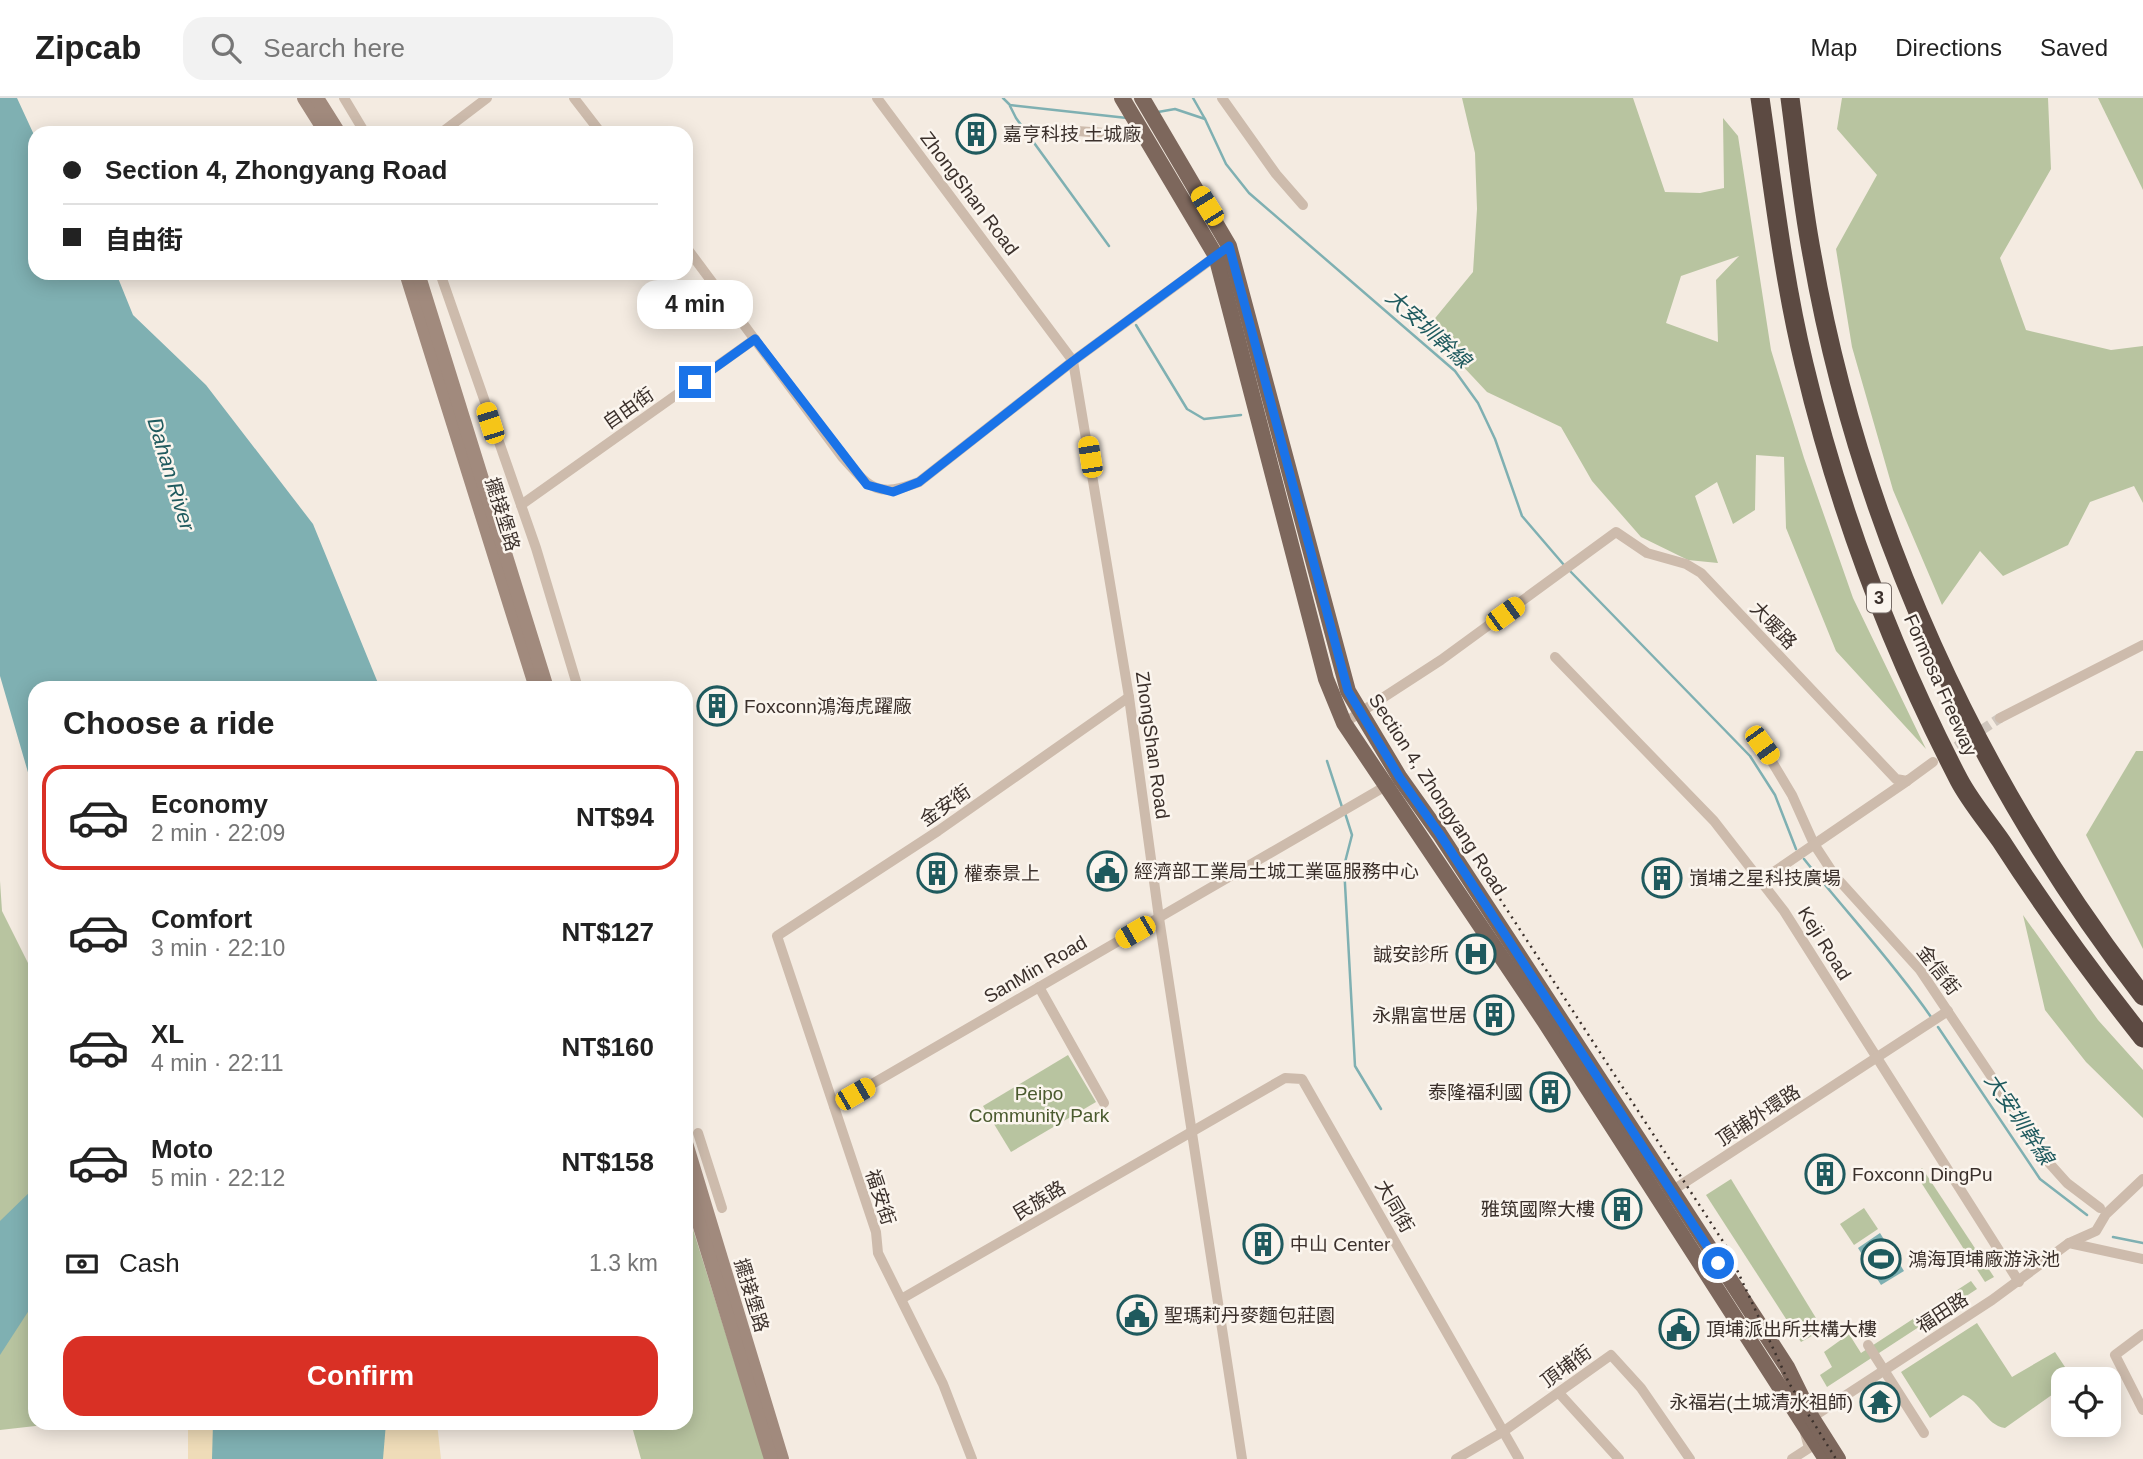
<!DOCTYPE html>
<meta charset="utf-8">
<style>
:root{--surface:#fff;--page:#f2f2f2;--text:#222;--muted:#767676;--line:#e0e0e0;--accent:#d93025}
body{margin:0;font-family:Helvetica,"Noto Sans TC",sans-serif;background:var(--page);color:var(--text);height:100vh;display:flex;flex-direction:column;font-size:26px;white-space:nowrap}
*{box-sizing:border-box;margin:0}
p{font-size:23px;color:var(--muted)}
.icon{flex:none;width:38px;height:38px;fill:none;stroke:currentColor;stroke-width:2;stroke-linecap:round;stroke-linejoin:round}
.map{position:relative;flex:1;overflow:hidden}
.details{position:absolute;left:28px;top:583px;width:665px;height:749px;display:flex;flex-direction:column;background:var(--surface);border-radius:21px;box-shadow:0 4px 18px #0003}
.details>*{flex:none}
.guide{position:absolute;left:28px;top:28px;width:665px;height:154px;border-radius:21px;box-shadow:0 4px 18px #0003;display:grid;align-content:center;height:154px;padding:0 35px;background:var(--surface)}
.controls{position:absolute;left:2051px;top:1269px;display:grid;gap:14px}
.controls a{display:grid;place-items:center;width:70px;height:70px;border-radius:14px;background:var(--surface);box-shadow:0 4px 18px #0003;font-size:35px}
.end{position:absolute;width:32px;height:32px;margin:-16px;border:9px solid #1a73e8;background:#fff;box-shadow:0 0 0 4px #fff}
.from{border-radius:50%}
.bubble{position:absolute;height:49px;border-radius:21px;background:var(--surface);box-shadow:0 4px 18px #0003;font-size:23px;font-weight:800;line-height:49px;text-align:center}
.car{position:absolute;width:21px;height:42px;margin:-21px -10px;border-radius:9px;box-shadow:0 0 5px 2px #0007;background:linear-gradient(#f5c518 24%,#345 0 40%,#f5c518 0 76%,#345 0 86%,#f5c518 0)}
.guide b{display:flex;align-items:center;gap:24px;height:66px;font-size:26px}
.guide b+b{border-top:2px solid var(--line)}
.guide i{width:18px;height:18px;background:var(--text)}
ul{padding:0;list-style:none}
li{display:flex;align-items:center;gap:21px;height:105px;margin:0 14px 10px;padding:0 21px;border:4px solid transparent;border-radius:21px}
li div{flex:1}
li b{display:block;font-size:26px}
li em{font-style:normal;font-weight:800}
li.current{border-color:var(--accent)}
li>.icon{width:63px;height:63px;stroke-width:1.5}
h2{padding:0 35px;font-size:32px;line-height:84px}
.pay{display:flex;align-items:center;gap:18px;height:77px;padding:0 35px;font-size:26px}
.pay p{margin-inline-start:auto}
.cta{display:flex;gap:14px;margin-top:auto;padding:14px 35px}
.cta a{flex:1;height:80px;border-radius:21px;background:var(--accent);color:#fff;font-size:28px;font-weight:800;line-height:80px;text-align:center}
header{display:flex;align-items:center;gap:42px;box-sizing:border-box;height:98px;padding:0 35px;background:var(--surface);border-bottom:2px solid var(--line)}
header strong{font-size:33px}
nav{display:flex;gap:38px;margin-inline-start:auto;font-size:24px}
.search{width:490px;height:63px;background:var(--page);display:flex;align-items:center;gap:18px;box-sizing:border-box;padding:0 24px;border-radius:21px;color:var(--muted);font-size:26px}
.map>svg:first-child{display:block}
.green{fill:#b8c4a0;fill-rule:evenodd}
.sand{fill:#efdcb8}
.water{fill:#7fb0b2}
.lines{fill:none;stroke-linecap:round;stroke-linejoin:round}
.stream{stroke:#7fb0b2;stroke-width:2.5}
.street-tunnel{stroke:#cfc6bd;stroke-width:10;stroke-dasharray:10 5;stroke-linecap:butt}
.street{stroke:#cdbbac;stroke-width:10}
.secondary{stroke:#a18a7d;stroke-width:14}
.primary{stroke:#7d675c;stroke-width:16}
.highway{stroke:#5c4a42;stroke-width:19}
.rail{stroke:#3b302b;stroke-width:2.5;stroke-dasharray:2 5;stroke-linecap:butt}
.route{stroke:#1a73e8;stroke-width:9}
.labels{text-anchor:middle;stroke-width:5;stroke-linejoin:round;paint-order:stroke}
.shield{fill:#fbf5ee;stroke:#756b66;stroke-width:2}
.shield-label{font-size:18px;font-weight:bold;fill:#3b302b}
.poi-label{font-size:19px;fill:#3b302b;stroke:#fbf5ee;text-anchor:start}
.street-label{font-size:19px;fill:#3b302b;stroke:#fbf5ee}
.park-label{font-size:19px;fill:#4a5a2e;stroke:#fbf5ee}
.water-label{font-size:21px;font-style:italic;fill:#1f5a5e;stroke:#fbf5ee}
</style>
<header>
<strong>Zipcab</strong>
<div class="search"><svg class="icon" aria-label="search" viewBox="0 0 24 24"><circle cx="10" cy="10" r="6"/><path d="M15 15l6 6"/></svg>Search here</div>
<nav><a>Map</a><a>Directions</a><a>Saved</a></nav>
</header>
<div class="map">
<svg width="2143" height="1361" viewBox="0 0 2143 1361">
<rect width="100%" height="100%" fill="#f4ebe1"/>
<g class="green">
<path d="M1462,0H1633L1665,94L1700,95L1724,90L1723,20L1738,38L1771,252L1804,360L1853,500L1926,651L1836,553L1786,430L1784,359L1756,357L1755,412L1733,426L1717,384L1695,398L1718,465L1688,462L1641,439L1592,383L1561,329L1487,294L1427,230L1473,174L1477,111L1475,55ZM1739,158L1716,182L1718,244L1666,225L1681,178Z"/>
<path d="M1842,0H2048L2051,71L2000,160L2026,232L2111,252L2143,248V405L2134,388L2090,404L2068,447L2003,478L1980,453L1942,507L1893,392L1852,249L1836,151L1877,77L1837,31Z"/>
<path d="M2098,0H2143V92Z"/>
<path d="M2136,653H2143V851L2086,737Z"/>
<path d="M0,783L2,813L35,879V1325H62L0,1332Z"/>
<path d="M2023,817L2098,922L2143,972V1020L2086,964L2045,912Z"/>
<path d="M1068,957L1096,1004L1011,1054L983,1008Z"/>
<path d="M1922,1070L1994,1179L1985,1184L1915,1075Z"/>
<path d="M1731,1081L1819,1225L1817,1235L1801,1244L1706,1097Z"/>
<path d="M686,1109L765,1361H641L631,1325H686Z"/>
<path d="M1864,1110L1878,1131L1854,1147L1840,1126Z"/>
<path d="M1971,1183L1977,1191L1827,1289L1820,1277L1832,1269L1824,1254L1849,1236L1861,1255Z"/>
<path d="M1977,1225L2012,1279L2055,1254L2073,1281H2063V1289L2005,1330C1985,1327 1981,1303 1963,1297L1930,1320L1901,1274Z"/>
</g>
<path class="sand" d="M188,1325H437L441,1361H188Z"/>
<g class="water">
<path d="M0,0H17L35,39V175H116L133,217L206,287L313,426L380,590H35L34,695L0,578Z"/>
<path d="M35,1089V1203L0,1257V1123Z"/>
<path d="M1880,1135L1904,1173L1881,1187L1858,1150Z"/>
<path d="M213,1325H386L383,1361H212Z"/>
</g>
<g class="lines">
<g class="stream">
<path d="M1003,0L1010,7L1127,20"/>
<path d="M1193,0L1205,21"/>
<path d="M1010,8L1016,20L1109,148"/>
<path d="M1158,14L1175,11L1205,21L1226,66L1249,95L1455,273L1478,305L1495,341L1522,418L1564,467"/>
<path d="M1136,227L1187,311L1204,321L1241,317"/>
<path d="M1569,472L1750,658L1775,697L1796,751"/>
<path d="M1327,663L1342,709"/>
<path d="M1345,715L1352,737L1344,768L1355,968L1381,1011"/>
<path d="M1804,761C1846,814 1893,864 1931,919"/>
<path d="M1938,929L2040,1081L2087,1117"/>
<path d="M2113,1139L2143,1145"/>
</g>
<path class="street-tunnel" d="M1944,657L2000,620"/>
<g class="street">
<path d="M344,0L365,35"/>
<path d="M574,0L601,35"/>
<path d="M877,0L1073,263L1129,599L1159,820L1242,1361"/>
<path d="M1222,0L1276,76L1303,107"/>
<path d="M1063,32L1146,38"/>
<path d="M441,35L487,0"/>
<path d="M686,149L843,360C871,391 877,400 919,384L1073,263L1220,155"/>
<path d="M440,175L536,450L578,590"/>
<path d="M521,407L755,241"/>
<path d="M1555,559L1714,723L1784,813L2019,1184"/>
<path d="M2000,620L2143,547"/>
<path d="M1344,625L1441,562L1616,434L1647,455L1686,466L1701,475L1896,681L1907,683L1933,664"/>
<path d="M1762,647L1792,697L1814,746L1835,778L1920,872L2050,1066L2067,1085L2100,1110"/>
<path d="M1762,782L1907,683"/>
<path d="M1039,889L1104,1005"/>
<path d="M834,1008L1391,685"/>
<path d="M698,1035L722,1110"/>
<path d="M1667,1096L1948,913"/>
<path d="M2069,1145L2096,1133L2106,1116L2143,1081"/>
<path d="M903,1200L1285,980L1302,981L1519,1361"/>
<path d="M2143,1236L2115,1257L2143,1312"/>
<path d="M1868,1247L1924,1335"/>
<path d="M1559,1295L1619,1361"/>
<path d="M1808,1322L1992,1202L2069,1145L2143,1161"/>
<path d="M972,1361L943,1286L878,1155L876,1134L777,838L938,733L1129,599"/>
<path d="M1456,1361L1504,1333L1611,1257L1641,1290L1690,1361"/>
<path d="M1792,1361L1809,1350L1805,1335"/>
</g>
<g class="secondary">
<path d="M304,0L326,35"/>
<path d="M317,0L339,35"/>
<path d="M406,175L536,590"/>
<path d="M418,175L547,590"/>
<path d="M686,1045L782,1361"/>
<path d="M686,1083L771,1361"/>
</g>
<g class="primary">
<path d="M1122,0L1216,158L1326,581L1344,625L1545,924L1826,1361"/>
<path d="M1142,0L1229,148L1348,593L1400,680L1439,735L1787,1269L1812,1320L1838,1361"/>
</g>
<g class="highway">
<path d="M1760,0C1773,89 1783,179 1804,266C1838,409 1891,551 1959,682C1970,703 1987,723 2001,743C2045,811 2092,876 2143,940"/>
<path d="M1790,0C1797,52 1802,105 1812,157C1859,426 1976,682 2143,898"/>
</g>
<path class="rail" d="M1500,801L1726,1148L1789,1285L1836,1361"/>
</g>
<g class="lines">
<path class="route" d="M695,284L755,241L867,387L893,394L919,384L1073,263L1229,148L1348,593L1400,680L1439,735L1718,1165"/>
</g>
<defs>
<g id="building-ring" transform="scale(2.0125)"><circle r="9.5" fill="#fbf5ee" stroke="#1f5a5e" stroke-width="1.5"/><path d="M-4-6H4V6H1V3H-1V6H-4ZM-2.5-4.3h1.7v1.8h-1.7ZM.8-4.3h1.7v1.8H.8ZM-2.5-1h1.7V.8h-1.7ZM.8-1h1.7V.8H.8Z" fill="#1f5a5e"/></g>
<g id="civic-ring" transform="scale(2.0125)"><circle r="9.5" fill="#fbf5ee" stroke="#1f5a5e" stroke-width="1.5"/><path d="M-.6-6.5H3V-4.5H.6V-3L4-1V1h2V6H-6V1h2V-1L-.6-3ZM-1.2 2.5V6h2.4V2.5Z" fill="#1f5a5e"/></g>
<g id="hospital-ring" transform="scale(2.0125)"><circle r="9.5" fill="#fbf5ee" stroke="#1f5a5e" stroke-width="1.5"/><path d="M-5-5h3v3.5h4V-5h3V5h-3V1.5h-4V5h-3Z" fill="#1f5a5e"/></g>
<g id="stadium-ring" transform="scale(2.0125)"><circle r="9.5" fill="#fbf5ee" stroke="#1f5a5e" stroke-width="1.5"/><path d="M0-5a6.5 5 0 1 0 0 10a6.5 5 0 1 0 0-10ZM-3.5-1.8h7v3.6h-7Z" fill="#1f5a5e"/></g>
<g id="temple-ring" transform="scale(2.0125)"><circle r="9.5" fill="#fbf5ee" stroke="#1f5a5e" stroke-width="1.5"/><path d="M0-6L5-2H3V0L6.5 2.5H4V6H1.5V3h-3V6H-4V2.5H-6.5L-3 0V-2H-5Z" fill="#1f5a5e"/></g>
</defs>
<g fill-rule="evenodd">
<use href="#building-ring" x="976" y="36"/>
<use href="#building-ring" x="717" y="608"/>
<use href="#civic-ring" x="1107" y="773"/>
<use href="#building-ring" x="937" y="775"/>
<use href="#building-ring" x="1662" y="780"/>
<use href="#hospital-ring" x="1476" y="856"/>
<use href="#building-ring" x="1494" y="917"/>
<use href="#building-ring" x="1550" y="994"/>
<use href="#building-ring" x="1825" y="1076"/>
<use href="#building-ring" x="1622" y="1111"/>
<use href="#building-ring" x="1263" y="1146"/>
<use href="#stadium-ring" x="1881" y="1161"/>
<use href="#civic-ring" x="1137" y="1217"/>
<use href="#civic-ring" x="1679" y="1231"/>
<use href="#temple-ring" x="1880" y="1304"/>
</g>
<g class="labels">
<rect class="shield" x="1867" y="485.5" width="24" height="29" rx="5"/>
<g class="shield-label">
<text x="1879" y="506">3</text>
</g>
<g class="poi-label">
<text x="1003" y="43">嘉亨科技 土城廠</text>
<text x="744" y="615">Foxconn鴻海虎躍廠</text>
<text x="1134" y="780">經濟部工業局土城工業區服務中心</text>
<text x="964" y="782">權泰景上</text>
<text x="1689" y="787">嵿埔之星科技廣場</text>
<text x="1449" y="863" text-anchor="end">誠安診所</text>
<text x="1467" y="924" text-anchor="end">永鼎富世居</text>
<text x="1523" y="1001" text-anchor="end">泰隆福利國</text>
<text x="1852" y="1083">Foxconn DingPu</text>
<text x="1595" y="1118" text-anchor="end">雅筑國際大樓</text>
<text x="1290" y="1153">中山 Center</text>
<text x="1908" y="1168">鴻海頂埔廠游泳池</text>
<text x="1164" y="1224">聖瑪莉丹麥麵包莊園</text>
<text x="1706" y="1238">頂埔派出所共構大樓</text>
<text x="1853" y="1311" text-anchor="end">永福岩(土城清水祖師)</text>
</g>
<g class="street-label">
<text transform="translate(970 95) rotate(53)" y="7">ZhongShan Road</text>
<text transform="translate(628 310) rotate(-35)" y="7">自由街</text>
<text transform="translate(503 416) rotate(73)" y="7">擺接堡路</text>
<text transform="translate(1774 527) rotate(46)" y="7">大暖路</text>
<text transform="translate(1941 587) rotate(66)" y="7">Formosa Freeway</text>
<text transform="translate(1153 647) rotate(82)" y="7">ZhongShan Road</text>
<text transform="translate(1438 696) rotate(57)" y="7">Section 4, Zhongyang Road</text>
<text transform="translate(945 707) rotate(-35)" y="7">金安街</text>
<text transform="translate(1825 845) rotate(58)" y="7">Keji Road</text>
<text transform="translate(1035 871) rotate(-30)" y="7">SanMin Road</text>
<text transform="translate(1939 872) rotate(52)" y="7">金信街</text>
<text transform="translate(1758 1017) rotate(-33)" y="7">頂埔外環路</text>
<text transform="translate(881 1099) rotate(72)" y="7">福安街</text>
<text transform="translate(1039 1102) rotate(-31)" y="7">民族路</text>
<text transform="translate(1395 1108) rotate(60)" y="7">大同街</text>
<text transform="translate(752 1197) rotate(73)" y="7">擺接堡路</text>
<text transform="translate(1942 1214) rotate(-33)" y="7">福田路</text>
<text transform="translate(1566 1268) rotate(-36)" y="7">頂埔街</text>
</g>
<g class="park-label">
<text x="1039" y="1002">Peipo<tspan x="1039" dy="22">Community Park</tspan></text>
</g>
<g class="water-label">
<text transform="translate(1428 231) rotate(42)" y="7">大安圳幹線</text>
<text transform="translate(171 376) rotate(73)" y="7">Dahan River</text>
<text transform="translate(2019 1021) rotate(56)" y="7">大安圳幹線</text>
</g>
</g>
</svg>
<div class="controls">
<a><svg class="icon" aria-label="locate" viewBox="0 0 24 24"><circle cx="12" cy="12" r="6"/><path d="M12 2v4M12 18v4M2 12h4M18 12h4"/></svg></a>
</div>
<i class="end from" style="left:1718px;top:1165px"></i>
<i class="end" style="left:695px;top:284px"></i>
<div class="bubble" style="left:637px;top:182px;width:116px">4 min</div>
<i class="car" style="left:1207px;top:108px;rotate:328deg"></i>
<i class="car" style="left:490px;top:325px;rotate:342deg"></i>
<i class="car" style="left:1090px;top:359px;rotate:351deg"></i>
<i class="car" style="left:1505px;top:516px;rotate:54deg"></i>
<i class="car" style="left:1762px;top:647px;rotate:144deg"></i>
<i class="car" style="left:1135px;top:834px;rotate:240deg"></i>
<i class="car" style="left:855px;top:996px;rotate:60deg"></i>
<div class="guide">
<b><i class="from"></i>Section 4, Zhongyang Road</b>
<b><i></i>自由街</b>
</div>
<section class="details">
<h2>Choose a ride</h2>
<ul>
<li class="current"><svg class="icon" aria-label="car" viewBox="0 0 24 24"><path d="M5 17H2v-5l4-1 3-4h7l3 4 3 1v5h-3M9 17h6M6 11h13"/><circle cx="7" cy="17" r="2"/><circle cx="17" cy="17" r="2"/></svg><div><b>Economy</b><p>2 min · 22:09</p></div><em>NT$94</em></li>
<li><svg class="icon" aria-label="car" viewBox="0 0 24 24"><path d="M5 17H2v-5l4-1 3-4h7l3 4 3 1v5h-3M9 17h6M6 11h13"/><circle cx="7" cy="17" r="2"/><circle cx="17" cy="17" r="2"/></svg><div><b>Comfort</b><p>3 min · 22:10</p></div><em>NT$127</em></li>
<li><svg class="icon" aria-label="car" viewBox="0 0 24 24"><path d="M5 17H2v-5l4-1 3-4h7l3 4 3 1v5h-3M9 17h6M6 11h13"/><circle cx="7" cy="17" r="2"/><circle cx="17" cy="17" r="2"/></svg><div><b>XL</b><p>4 min · 22:11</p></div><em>NT$160</em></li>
<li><svg class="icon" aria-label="car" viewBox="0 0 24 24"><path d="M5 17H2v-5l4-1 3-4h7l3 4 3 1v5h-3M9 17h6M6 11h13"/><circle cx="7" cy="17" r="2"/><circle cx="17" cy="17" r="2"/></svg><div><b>Moto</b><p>5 min · 22:12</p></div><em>NT$158</em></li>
</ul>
<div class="pay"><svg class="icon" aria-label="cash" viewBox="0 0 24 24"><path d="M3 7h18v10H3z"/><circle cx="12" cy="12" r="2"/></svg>Cash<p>1.3 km</p></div>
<div class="cta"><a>Confirm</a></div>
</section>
</div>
